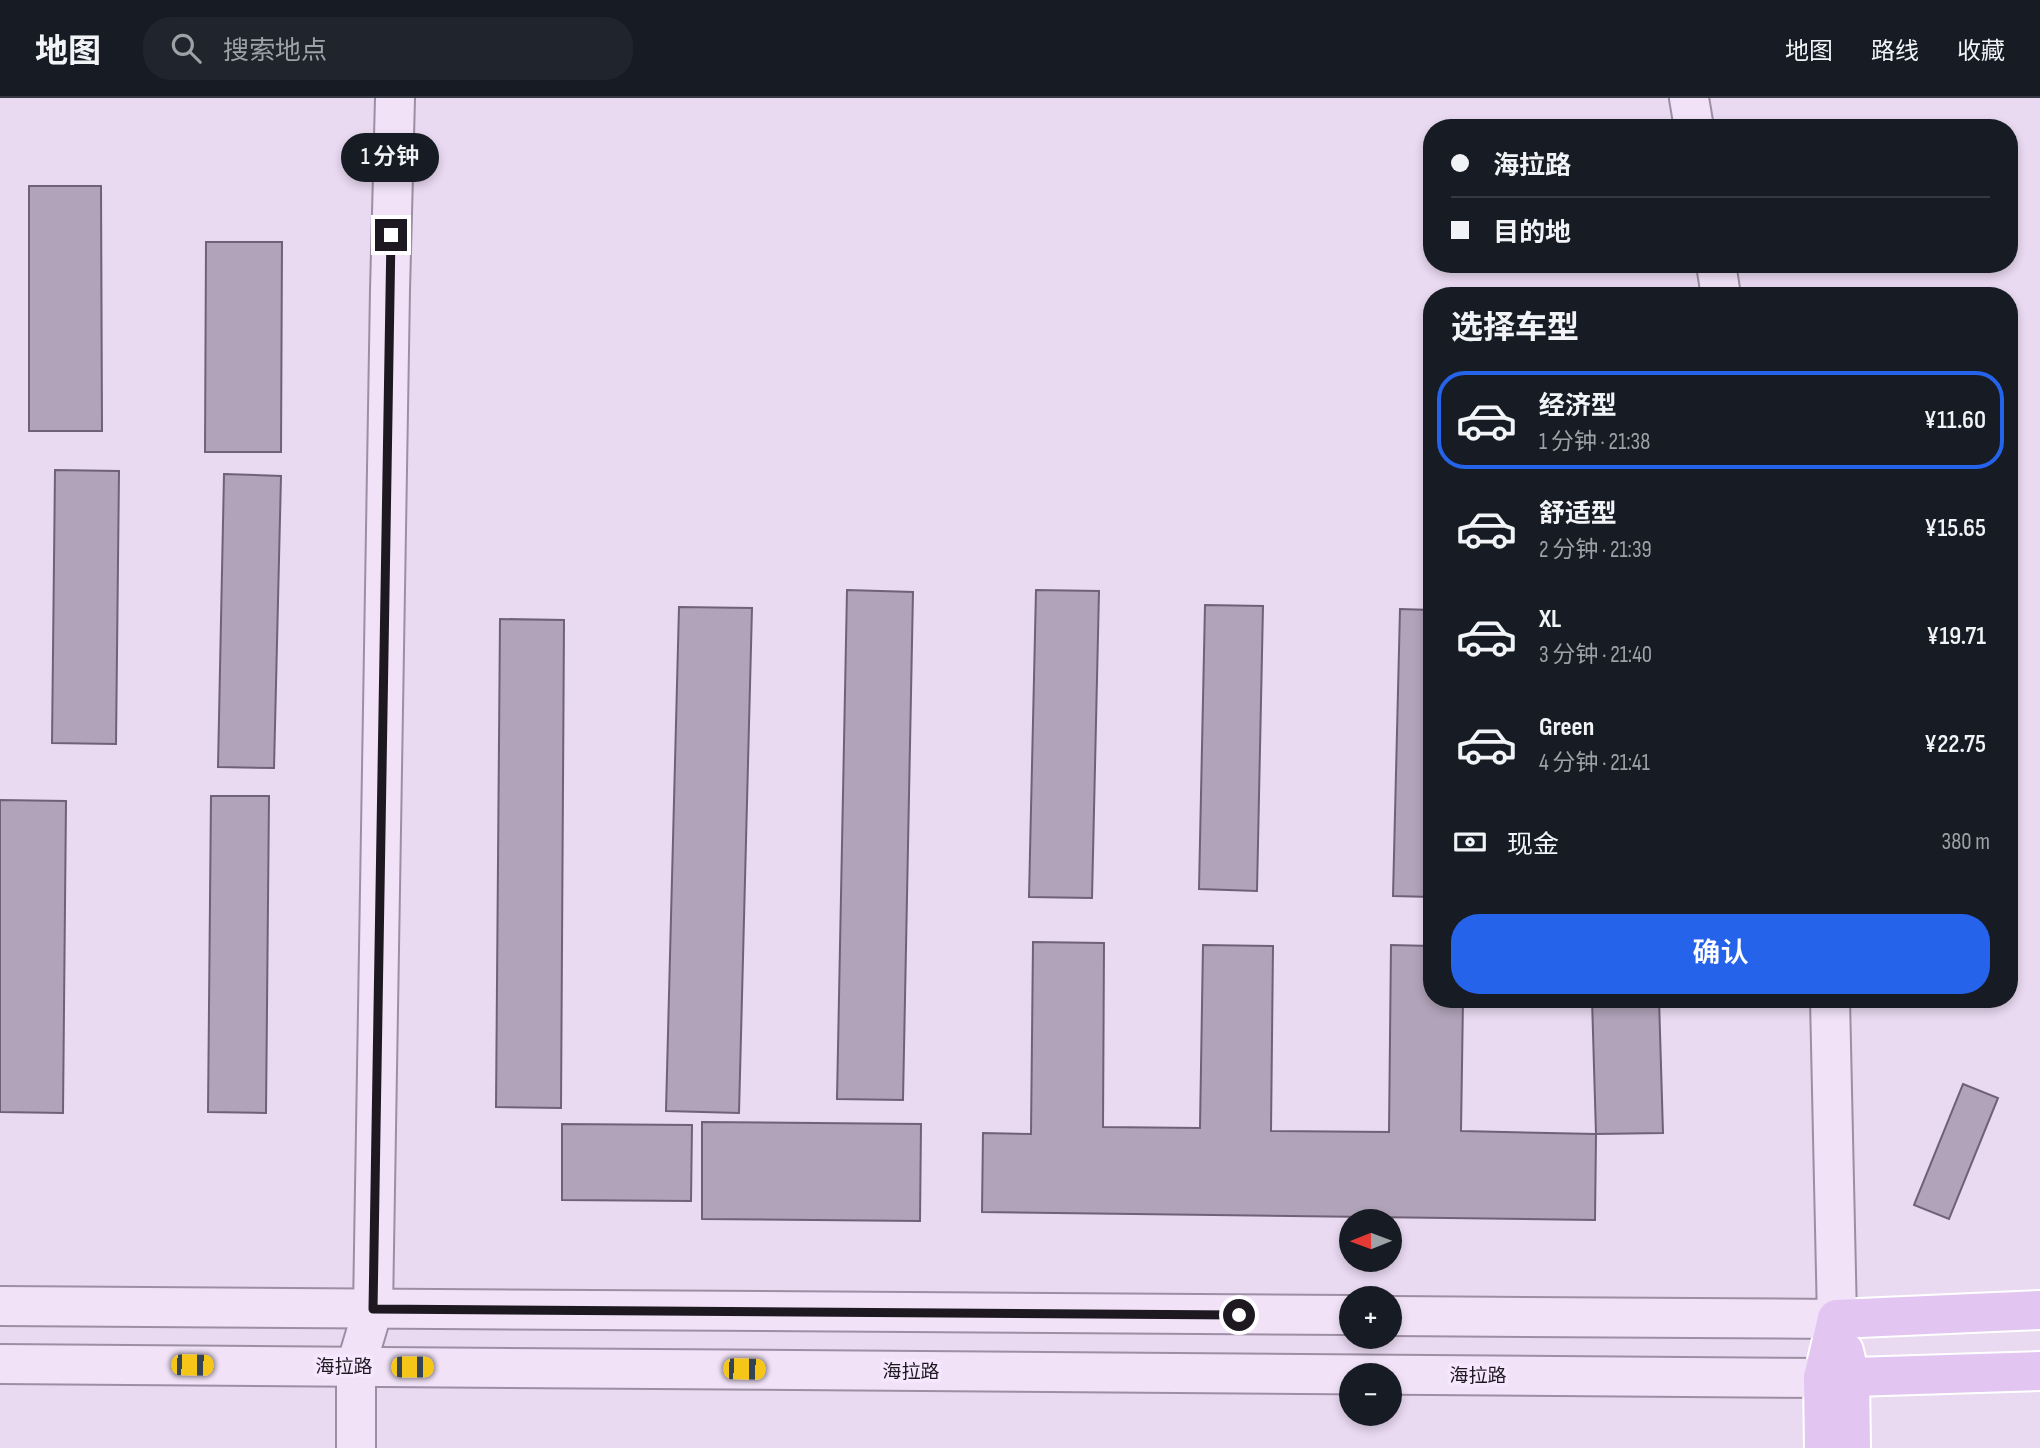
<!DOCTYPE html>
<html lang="zh">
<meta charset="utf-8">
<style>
:root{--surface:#171b24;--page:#20242c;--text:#f1f3f6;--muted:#9ea1a6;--line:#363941;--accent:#2563eb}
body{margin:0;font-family:"Sofia Sans Condensed","Noto Sans SC",sans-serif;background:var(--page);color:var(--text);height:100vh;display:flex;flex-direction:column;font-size:26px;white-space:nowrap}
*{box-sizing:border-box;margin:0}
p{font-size:23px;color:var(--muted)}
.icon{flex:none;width:38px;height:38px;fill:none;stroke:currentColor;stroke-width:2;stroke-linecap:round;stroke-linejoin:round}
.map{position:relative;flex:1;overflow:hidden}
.panel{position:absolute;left:1423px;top:189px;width:595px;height:721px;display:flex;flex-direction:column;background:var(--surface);border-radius:28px;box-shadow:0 4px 10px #0003}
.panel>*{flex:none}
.hud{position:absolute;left:1423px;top:21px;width:595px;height:154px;border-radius:28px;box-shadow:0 4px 10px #0003;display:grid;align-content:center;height:154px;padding:0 28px;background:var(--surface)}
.needle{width:46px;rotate:269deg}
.buttons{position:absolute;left:1339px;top:1111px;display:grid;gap:14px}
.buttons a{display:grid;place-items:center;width:63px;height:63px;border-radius:50%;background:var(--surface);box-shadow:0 4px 10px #0003;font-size:35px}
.end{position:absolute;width:32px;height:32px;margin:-16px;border:9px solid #1e1921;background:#fff;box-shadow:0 0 0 4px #fff}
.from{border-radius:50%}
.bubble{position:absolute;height:49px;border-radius:24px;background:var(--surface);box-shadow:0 4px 10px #0003;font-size:23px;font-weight:600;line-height:49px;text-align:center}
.car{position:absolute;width:21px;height:42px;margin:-21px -10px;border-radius:9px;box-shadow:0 0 5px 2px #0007;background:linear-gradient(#f5c518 24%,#345 0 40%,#f5c518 0 76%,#345 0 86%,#f5c518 0)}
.hud b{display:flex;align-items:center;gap:24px;height:66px;font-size:26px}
.hud b+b{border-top:2px solid var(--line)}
.hud i{width:18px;height:18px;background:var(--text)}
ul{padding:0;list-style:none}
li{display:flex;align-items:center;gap:21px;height:98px;margin:0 14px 10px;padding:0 14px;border:4px solid transparent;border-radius:28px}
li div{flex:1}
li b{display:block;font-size:26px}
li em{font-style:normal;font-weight:600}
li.on{border-color:var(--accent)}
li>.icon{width:63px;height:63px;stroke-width:1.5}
h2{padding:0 28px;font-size:32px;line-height:84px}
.pay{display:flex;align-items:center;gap:18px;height:77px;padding:0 28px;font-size:26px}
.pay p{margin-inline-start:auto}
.action{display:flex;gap:14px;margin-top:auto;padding:14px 28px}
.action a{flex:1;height:80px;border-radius:28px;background:var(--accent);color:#fff;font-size:28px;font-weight:600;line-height:80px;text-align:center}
header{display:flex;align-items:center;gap:42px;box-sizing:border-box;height:98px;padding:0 35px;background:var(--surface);border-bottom:2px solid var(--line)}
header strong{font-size:33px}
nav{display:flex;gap:38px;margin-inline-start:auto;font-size:24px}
.search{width:490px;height:63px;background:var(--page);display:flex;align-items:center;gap:18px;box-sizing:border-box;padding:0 24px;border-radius:28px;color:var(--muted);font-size:26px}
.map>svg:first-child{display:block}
.building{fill:#b1a3b9;stroke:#6f6276;stroke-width:2}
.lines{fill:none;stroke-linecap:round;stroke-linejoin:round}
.secondary-casing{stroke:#9c8ea3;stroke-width:42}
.primary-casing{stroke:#fff;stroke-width:42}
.secondary{stroke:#f1e2f8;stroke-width:38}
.primary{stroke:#e2c6f1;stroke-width:38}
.route{stroke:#1e1921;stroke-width:9}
.labels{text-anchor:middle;stroke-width:7;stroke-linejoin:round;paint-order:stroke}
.street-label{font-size:19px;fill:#1e1921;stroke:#f6e7fe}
</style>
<header>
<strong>地图</strong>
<div class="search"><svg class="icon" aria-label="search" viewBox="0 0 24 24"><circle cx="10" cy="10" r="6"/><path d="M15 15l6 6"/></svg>搜索地点</div>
<nav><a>地图</a><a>路线</a><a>收藏</a></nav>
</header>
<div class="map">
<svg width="2040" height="1350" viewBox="0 0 2040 1350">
<rect width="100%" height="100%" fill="#e9d9f1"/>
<g class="building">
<path d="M29,88H101L102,333H29Z"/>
<path d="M206,144H282L281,354H205Z"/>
<path d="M55,372L119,373L116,646L52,645Z"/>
<path d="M224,376L281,378L274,670L218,669Z"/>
<path d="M847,492L913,494L903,1002L837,1001Z"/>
<path d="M1036,492L1099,493L1092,800L1029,799Z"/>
<path d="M1205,507L1263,508L1257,793L1199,791Z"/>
<path d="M679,509L752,510L739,1015L666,1013Z"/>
<path d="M1400,511L1432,512V799L1393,798Z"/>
<path d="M500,521L564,522L561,1010L496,1009Z"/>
<path d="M211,698H269L266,1015L208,1014Z"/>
<path d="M0,702L66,703L63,1015L0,1014Z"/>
<path d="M1033,844L1104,845L1103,1029L1200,1030L1203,847L1273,848L1271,1033L1389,1034L1391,847L1432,848V901H1463L1461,1033L1596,1036L1595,1122L982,1114L983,1035L1031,1036Z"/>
<path d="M1592,901H1659L1663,1035L1596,1036Z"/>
<path d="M1963,986L1998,1000L1949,1121L1914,1107Z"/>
<path d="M702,1024L921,1026L920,1123L702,1121Z"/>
<path d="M562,1026L692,1027L691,1103L562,1102Z"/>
</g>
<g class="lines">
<g class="secondary-casing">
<g id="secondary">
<path d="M1689,0L1694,30"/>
<path d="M1716,166L1721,198"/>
<path d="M0,1208L1351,1217"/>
<path d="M1390,1218L1837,1221L1830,901"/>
<path d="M0,1266L1823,1280"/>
<path d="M356,1350V1268L373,1211L390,192L395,0"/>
</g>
</g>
<g class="primary-casing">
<g id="primary">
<path d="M1837,1221L2040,1212"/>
<path d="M1844,1253L1850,1279L1851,1350"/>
<path d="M1823,1280L2040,1273"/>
<path d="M1824,1350L1823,1280L1837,1221"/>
</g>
</g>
<use href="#secondary" class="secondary"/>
<use href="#primary" class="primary"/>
</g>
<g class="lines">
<path class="route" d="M391,137L373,1211L1239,1217"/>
</g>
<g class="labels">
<g class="street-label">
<text x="344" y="1275">海拉路</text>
<text x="911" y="1280">海拉路</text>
<text x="1478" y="1284">海拉路</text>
</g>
</g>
</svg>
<div class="buttons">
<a><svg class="needle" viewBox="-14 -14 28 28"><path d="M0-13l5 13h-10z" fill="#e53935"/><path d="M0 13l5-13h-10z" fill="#9ea1a6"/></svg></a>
<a>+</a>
<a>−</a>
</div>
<i class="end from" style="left:1239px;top:1217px"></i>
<i class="end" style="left:391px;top:137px"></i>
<div class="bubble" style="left:341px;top:35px;width:98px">1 分钟</div>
<i class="car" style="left:192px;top:1267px;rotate:91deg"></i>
<i class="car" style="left:412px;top:1269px;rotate:90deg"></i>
<i class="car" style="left:744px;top:1271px;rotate:91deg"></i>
<div class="hud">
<b><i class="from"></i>海拉路</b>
<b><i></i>目的地</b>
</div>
<section class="panel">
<h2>选择车型</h2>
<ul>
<li class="on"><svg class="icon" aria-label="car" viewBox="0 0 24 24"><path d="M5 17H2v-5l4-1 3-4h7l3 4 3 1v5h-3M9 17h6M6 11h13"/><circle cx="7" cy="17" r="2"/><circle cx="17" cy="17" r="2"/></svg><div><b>经济型</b><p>1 分钟 · 21:38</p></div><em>¥11.60</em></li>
<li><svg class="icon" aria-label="car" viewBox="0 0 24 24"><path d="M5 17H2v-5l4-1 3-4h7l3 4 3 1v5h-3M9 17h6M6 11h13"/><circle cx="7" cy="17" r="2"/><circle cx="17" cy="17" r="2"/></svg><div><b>舒适型</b><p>2 分钟 · 21:39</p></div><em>¥15.65</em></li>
<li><svg class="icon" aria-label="car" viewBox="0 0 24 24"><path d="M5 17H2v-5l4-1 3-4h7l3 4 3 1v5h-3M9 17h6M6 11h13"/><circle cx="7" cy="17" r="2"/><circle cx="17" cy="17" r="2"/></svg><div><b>XL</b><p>3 分钟 · 21:40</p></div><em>¥19.71</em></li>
<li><svg class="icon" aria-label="car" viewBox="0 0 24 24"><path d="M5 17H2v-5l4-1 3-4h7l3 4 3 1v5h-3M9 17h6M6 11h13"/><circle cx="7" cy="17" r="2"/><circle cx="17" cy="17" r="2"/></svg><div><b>Green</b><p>4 分钟 · 21:41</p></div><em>¥22.75</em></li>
</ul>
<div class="pay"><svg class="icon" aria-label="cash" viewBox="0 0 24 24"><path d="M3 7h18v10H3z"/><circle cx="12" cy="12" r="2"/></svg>现金<p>380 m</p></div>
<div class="action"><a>确认</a></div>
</section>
</div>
